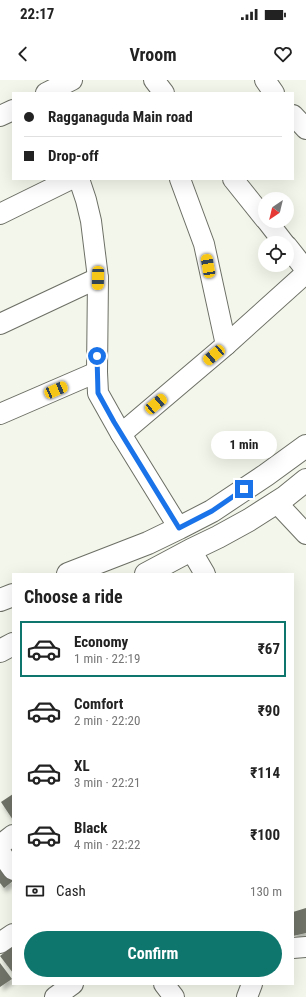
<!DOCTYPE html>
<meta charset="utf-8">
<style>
:root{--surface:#fff;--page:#f6f6f6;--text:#222;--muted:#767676;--line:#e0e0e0;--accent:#0f766e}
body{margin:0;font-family:"Roboto Condensed",sans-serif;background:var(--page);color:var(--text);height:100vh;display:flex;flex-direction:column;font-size:15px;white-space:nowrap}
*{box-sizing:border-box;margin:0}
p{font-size:13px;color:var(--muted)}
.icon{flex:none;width:22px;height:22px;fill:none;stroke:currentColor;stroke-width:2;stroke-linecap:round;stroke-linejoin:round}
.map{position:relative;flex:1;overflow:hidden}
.details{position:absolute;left:12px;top:493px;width:282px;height:412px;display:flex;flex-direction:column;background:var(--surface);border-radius:0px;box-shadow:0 4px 16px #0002}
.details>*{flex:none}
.top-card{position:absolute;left:12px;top:12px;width:282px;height:88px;border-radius:0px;box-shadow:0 4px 16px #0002;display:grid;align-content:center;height:88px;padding:0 12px;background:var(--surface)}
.needle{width:26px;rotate:215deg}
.tools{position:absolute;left:258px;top:112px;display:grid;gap:8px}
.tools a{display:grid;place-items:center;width:36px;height:36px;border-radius:50%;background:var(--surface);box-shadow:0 4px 16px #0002;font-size:20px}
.end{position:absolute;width:18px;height:18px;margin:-9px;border:5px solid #1a73e8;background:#fff;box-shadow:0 0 0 2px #fff}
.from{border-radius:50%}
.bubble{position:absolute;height:28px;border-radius:14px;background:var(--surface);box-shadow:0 4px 16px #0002;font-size:13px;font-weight:700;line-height:28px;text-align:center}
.car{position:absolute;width:12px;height:24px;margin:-12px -6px;border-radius:5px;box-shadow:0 0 3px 1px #0007;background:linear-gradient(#f5c518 24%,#345 0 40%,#f5c518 0 76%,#345 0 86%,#f5c518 0)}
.top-card b{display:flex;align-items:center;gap:14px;height:38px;font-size:15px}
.top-card b+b{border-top:1px solid var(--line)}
.top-card i{width:10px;height:10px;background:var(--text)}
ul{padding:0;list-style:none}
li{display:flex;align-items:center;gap:12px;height:56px;margin:0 8px 6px;padding:0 4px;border:2px solid transparent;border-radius:0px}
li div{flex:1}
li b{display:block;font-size:15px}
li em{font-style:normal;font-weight:700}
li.current{border-color:var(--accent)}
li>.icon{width:36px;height:36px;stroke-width:1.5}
h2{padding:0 12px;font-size:18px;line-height:48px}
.pay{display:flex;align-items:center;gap:10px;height:44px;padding:0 12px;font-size:15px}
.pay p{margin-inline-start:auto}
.button{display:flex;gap:8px;margin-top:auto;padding:8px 12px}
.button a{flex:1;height:46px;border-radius:24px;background:var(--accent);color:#fff;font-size:16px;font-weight:700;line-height:46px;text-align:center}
.status{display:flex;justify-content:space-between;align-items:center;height:28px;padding:0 20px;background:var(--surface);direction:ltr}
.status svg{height:11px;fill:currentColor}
header{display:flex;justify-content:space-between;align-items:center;height:52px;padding:0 12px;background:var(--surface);font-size:18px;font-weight:700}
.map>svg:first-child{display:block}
.building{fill:#6f7368;filter:url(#shadow)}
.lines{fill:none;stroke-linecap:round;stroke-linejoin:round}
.minor-casing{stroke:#6c6f65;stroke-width:22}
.major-casing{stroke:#6c6f65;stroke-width:24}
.minor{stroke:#fff;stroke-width:20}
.major{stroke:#fff;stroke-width:22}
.route{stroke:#1a73e8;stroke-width:5}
</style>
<div class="status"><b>22:17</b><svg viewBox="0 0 49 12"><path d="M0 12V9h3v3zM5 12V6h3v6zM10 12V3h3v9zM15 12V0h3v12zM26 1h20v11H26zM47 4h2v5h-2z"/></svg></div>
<header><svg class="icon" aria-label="back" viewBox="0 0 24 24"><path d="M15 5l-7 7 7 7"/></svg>Vroom<svg class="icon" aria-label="heart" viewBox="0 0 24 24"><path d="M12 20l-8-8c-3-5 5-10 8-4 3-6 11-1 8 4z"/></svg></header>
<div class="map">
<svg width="306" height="917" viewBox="0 0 306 917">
<defs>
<filter id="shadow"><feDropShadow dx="2.5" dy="4.5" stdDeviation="2" flood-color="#0004"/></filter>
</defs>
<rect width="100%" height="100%" fill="#f3f7eb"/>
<g class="building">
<path d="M13,714V740L1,722Z"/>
<path d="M0,783L13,801L4,808L0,803Z"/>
<path d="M306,828V853L293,856V832Z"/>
<path d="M13,866V893L0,876Z"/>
<path d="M0,883L12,899L0,907Z"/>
</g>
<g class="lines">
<g class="minor-casing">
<g id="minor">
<path d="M154,0L164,13"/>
<path d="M265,0L274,13"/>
<path d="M46,13L72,0"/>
<path d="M293,35L306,49"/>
<path d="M0,36L13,30"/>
<path d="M79,99L86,120L91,141L98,198L97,292L98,313L121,354L179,448"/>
<path d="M180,99L204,164L226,265"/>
<path d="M233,99L265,139"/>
<path d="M0,134L71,99"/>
<path d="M267,141L284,163"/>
<path d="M287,166L306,190"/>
<path d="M0,244L98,198"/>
<path d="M0,334L97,292"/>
<path d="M121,354L226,265L306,193"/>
<path d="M276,422L306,454"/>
<path d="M191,470L205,494"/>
<path d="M0,765L13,755"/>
<path d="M0,772L13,790"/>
<path d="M0,863L13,854"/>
<path d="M293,868L306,867"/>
<path d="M164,904L174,917"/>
<path d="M55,917L73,904"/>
<path d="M247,917L252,904"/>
</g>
</g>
<g class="major-casing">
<g id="major">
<path d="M68,494L148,463L179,448L212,431L266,395L306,366"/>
<path d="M146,494L191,470L218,457L249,440L285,417L306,400"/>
<path d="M0,520L13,515"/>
<path d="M0,571L13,564"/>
</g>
</g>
<use href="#minor" class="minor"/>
<use href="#major" class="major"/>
</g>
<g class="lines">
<path class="route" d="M97,276L98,313L114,342L179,448L212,431L244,409"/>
</g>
</svg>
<div class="tools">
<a><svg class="needle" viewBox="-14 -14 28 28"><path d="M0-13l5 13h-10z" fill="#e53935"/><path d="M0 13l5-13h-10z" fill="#767676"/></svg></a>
<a><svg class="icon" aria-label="locate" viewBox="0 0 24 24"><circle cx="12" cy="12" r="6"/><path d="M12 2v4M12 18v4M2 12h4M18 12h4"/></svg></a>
</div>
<i class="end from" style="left:97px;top:276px"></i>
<i class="end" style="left:244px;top:409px"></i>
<div class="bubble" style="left:211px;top:351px;width:66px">1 min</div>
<i class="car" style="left:208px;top:186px;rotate:350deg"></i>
<i class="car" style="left:98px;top:198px;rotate:181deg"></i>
<i class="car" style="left:214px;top:275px;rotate:230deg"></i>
<i class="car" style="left:56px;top:310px;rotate:67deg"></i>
<i class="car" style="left:156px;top:324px;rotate:50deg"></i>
<div class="top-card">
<b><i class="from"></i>Ragganaguda Main road</b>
<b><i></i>Drop-off</b>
</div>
<section class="details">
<h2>Choose a ride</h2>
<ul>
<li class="current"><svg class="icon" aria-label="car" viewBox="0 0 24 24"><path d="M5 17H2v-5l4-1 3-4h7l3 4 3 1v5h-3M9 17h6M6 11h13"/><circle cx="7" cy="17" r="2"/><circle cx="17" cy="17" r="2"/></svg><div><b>Economy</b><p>1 min · 22:19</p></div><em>₹67</em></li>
<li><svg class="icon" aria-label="car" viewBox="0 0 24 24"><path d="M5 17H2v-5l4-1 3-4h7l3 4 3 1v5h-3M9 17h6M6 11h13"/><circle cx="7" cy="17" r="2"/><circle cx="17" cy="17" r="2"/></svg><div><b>Comfort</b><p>2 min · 22:20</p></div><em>₹90</em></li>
<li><svg class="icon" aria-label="car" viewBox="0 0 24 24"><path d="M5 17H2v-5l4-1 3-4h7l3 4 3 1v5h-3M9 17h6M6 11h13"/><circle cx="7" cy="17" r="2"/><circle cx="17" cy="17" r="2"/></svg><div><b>XL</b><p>3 min · 22:21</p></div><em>₹114</em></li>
<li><svg class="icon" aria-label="car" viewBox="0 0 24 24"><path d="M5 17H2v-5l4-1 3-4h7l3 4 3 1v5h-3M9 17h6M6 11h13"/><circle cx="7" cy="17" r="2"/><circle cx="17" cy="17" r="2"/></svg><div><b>Black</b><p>4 min · 22:22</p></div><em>₹100</em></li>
</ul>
<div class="pay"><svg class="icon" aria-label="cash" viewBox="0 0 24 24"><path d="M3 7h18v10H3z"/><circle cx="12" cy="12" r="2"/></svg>Cash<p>130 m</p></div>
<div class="button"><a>Confirm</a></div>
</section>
</div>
